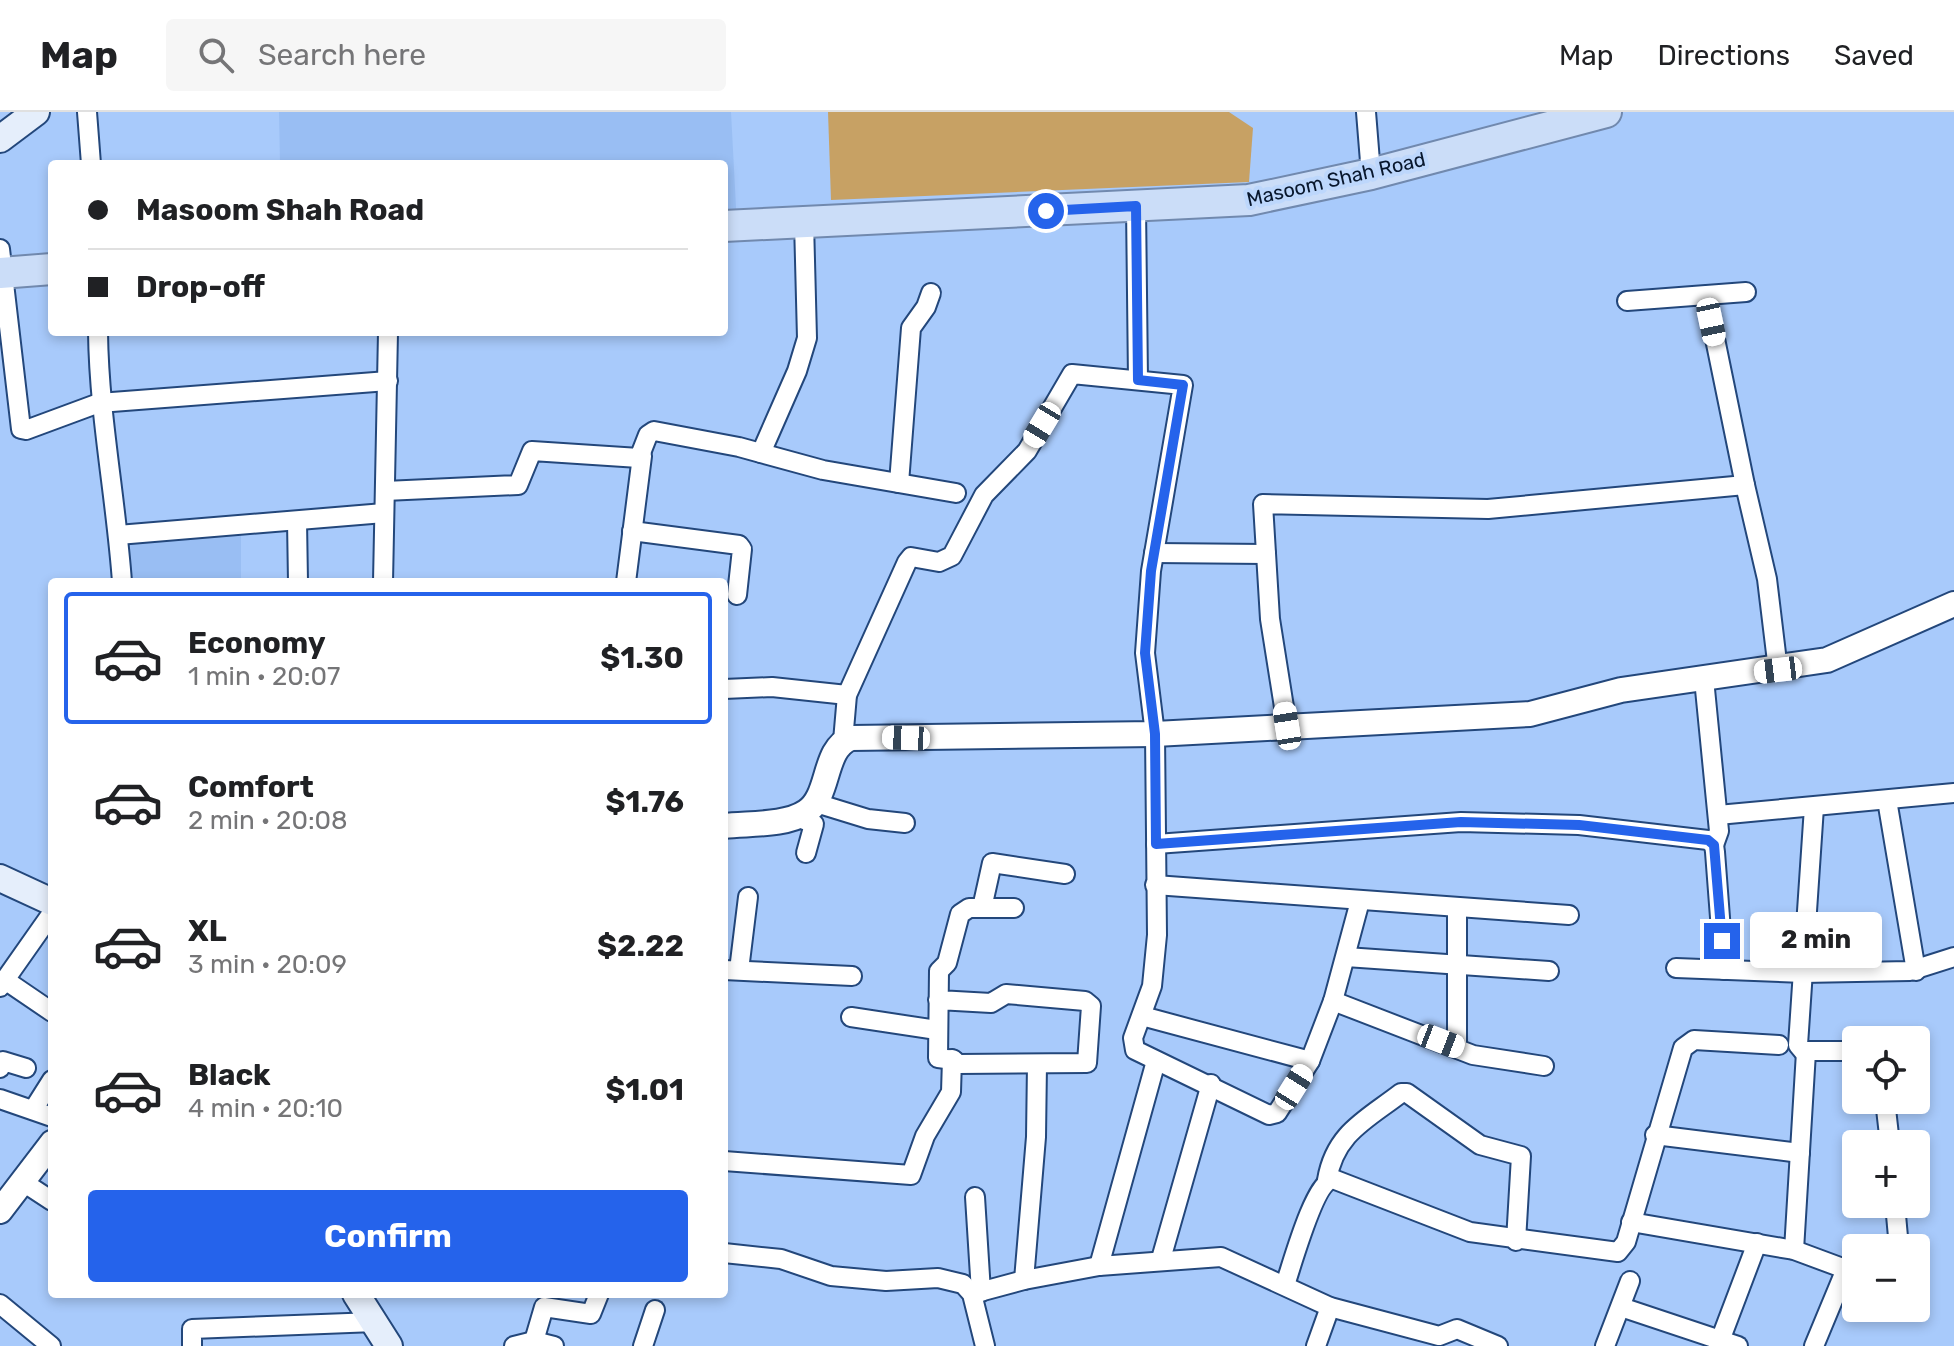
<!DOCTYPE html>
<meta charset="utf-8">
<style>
:root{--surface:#fff;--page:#f6f6f6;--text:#202124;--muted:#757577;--line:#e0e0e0;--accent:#2563eb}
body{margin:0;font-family:Rubik,sans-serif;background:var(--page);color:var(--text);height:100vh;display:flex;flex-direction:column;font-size:30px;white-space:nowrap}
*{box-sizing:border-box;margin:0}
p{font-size:26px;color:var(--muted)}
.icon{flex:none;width:44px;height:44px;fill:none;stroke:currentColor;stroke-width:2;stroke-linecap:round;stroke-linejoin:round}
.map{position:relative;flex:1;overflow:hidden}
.drawer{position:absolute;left:48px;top:466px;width:680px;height:720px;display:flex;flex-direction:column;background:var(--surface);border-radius:8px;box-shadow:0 4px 12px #0003}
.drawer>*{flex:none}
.banner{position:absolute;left:48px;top:48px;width:680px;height:176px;border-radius:8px;box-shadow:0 4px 12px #0003;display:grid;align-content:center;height:176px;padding:0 40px;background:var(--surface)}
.buttons{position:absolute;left:1842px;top:914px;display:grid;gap:16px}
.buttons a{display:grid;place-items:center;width:88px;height:88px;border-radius:8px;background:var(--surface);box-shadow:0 4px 12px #0003;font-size:40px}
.end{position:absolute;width:36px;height:36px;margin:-18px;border:10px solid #2563eb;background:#fff;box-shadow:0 0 0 4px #fff}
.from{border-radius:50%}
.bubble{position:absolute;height:56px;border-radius:8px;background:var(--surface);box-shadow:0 4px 12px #0003;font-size:26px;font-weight:700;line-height:56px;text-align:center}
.car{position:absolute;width:24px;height:48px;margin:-24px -12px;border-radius:10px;box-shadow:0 0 6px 2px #0007;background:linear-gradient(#fff 24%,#345 0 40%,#fff 0 76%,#345 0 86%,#fff 0)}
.banner b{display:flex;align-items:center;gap:28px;height:76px;font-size:30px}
.banner b+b{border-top:2px solid var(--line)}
.banner i{width:20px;height:20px;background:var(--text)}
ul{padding:14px 0 0;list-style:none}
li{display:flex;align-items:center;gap:24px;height:132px;margin:0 16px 12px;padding:0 24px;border:4px solid transparent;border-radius:8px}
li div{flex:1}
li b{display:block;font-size:30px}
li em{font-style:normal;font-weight:700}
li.selected{border-color:var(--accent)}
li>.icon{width:72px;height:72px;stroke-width:1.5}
.button{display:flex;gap:16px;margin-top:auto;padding:16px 40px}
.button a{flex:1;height:92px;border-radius:8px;background:var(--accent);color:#fff;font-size:32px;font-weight:700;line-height:92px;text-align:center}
header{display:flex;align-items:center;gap:48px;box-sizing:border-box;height:112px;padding:0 40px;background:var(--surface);border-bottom:2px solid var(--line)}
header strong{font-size:38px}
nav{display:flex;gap:44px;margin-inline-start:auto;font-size:28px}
.search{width:560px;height:72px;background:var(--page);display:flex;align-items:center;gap:20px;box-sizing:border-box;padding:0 28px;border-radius:8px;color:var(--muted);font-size:30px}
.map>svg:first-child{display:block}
.built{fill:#99bef3}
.green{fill:#c7a164}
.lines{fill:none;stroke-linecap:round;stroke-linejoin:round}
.minor-casing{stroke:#23477b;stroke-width:22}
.tertiary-casing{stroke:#23477b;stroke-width:28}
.secondary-casing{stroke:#23477b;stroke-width:30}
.primary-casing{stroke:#7189ae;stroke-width:34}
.minor{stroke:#fff;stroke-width:18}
.tertiary{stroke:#fff;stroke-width:24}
.secondary{stroke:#e5eefb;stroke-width:26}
.primary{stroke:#cbddf8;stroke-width:30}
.route{stroke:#2563eb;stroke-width:10}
.labels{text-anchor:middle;stroke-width:8;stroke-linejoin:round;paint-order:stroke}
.street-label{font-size:20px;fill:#08172d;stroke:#bdd7fc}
</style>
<header>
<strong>Map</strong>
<div class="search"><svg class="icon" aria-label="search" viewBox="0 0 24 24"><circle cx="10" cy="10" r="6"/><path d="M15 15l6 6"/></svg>Search here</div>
<nav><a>Map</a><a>Directions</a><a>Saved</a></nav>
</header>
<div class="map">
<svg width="1954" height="1234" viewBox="0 0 1954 1234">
<rect width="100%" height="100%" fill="#a8cafb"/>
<g class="built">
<path d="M279,0H731L737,114H724V52H280Z"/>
<path d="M241,413V470H122L118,423Z"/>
</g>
<path class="green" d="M828,0H1229L1253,16L1249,70L831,88Z"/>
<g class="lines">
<g class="minor-casing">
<g id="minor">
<path d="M87,0L91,52"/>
<path d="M1366,0L1371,62"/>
<path d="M1136,94L1138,268"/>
<path d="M0,137L21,317L26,318L99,291L388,269"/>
<path d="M98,220C99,304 116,386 122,470"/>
<path d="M761,341L797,259L807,226L804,110"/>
<path d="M899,371L911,216L926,195L931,181"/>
<path d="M1745,373L1706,183L1627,189L1746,180"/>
<path d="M385,379L518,373L532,339L639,346L648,323L654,319L739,335L823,358L956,381"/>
<path d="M297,409L298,470"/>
<path d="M632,419L739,433L742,437L737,483"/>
<path d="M118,423L384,401"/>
<path d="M1154,441L1266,442"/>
<path d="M383,470L388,220"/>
<path d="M626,470L642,344"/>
<path d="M1704,567L1719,719L1714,733"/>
<path d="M724,577L772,575L847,583"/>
<path d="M1287,614L1270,507L1263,392L1488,397L1745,373L1767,467L1778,558"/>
<path d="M843,629L847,583L907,450L911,445L939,450L952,444L984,383L1027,339L1072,262L1183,273L1151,459L1145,541L1155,622L1157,823L1152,874L1133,926L1135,938L1269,1003L1277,1001L1310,949L1333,889L1360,789"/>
<path d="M1887,688L1916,859"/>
<path d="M816,691L868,707L905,711"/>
<path d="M1814,695L1798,933L1803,939H1856"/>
<path d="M1718,703L1954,681"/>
<path d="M797,705L814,712L806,741"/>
<path d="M1156,732L1461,710L1579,713L1708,728L1714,733L1715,740L1724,858"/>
<path d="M1155,773L1569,803"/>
<path d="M982,796L992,751L1065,762"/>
<path d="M1457,796V935"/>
<path d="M1346,845L1549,859"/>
<path d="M1676,856L1803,861L1910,859L1954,845"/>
<path d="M724,858L852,864"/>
<path d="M739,858L748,785"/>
<path d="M5,868L52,900"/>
<path d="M0,875L52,801"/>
<path d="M938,888L991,891L1006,882L1085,889L1091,894L1087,951L958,952L954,948L938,946L939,859L947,851L960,802L969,796H1014"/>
<path d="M1333,889L1473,943L1544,954"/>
<path d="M1142,904L1310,949"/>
<path d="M851,905L937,918"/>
<path d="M0,956L3,949L26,956"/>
<path d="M0,987L52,1005"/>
<path d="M1885,988L1890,1032"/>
<path d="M33,998L52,968"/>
<path d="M1655,1023L1800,1041"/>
<path d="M724,1049L911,1063L925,1024L951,980L952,947"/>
<path d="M1327,1068C1335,1021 1366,1008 1401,981H1407L1480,1033L1521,1044L1516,1129"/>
<path d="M23,1070L52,1089"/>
<path d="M975,1085L981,1180"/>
<path d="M1895,1092L1899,1136"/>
<path d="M1631,1110L1794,1138L1856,1161"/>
<path d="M1794,1138L1806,940"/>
<path d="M724,1141L781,1147L831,1164L886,1169L938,1166L963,1172L972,1182L985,1234"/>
<path d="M1161,1147L1211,972"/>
<path d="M1099,1154L1156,949"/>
<path d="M1024,1168L1036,1025L1037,952"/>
<path d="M1285,1173C1292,1153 1314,1071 1333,1067L1470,1120L1618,1140L1626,1130L1683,936L1694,928L1779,933"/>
<path d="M972,1182L1024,1168L1099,1154L1221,1145L1330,1195L1439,1224L1457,1217L1498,1234"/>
<path d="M0,1192L51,1234"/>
<path d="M1621,1195L1738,1234"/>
<path d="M534,1229L544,1195L591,1202L599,1182"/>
<path d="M192,1234V1217L375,1210"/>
<path d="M514,1234L534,1229L554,1234"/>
<path d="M643,1234L655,1198"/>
<path d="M1316,1234L1330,1195"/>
<path d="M1605,1234L1630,1169"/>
<path d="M1718,1234L1757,1131"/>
<path d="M1814,1234L1846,1157"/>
</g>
</g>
<g class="tertiary-casing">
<g id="tertiary">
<path d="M724,714C748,711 785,714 806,700C831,684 822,637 851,626L1155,622L1530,602L1621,578L1827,548L1954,492"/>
<path d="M0,1099L52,1031"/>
</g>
</g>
<g class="secondary-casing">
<g id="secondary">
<path d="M0,27L36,0"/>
<path d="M0,766L52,790"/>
<path d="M356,1182L389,1234"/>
</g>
</g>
<g class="primary-casing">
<g id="primary">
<path d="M724,114L1249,88L1371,62L1606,0"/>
<path d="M0,161L52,157"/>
</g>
</g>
<use href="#minor" class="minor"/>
<use href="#tertiary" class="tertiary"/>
<use href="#secondary" class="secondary"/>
<use href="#primary" class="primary"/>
</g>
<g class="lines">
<path class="route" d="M1046,99L1136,94L1138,268L1183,273L1151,459L1145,541L1155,622L1156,732L1461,710L1579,713L1708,728L1714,733L1722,829"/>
</g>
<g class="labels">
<g class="street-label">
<text transform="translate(1336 67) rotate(-13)" y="7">Masoom Shah Road</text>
</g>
</g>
</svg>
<div class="buttons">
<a><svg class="icon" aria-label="locate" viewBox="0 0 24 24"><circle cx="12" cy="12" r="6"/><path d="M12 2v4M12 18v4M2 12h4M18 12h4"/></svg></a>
<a>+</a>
<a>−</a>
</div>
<i class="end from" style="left:1046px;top:99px"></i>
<i class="end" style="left:1722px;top:829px"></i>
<div class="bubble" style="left:1750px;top:800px;width:132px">2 min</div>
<i class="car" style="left:1711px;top:210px;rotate:168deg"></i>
<i class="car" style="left:1042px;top:313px;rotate:211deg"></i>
<i class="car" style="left:1778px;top:558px;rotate:263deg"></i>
<i class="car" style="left:1287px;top:614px;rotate:351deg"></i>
<i class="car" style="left:906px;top:626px;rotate:272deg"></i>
<i class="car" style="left:1441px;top:929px;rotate:111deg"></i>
<i class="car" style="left:1294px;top:975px;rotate:32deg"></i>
<div class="banner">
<b><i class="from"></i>Masoom Shah Road</b>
<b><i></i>Drop-off</b>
</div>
<section class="drawer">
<ul>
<li class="selected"><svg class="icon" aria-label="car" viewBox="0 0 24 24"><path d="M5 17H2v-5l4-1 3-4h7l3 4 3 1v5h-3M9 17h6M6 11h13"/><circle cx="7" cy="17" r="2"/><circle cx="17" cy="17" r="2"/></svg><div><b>Economy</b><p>1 min · 20:07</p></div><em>$1.30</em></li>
<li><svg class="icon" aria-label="car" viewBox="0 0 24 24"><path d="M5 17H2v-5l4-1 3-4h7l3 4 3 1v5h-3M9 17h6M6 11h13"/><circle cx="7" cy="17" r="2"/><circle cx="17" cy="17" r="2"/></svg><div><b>Comfort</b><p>2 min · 20:08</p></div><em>$1.76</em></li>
<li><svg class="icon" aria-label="car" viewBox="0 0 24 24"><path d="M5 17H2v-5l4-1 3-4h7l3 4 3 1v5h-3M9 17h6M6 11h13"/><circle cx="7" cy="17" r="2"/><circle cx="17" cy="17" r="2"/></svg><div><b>XL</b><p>3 min · 20:09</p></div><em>$2.22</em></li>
<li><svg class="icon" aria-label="car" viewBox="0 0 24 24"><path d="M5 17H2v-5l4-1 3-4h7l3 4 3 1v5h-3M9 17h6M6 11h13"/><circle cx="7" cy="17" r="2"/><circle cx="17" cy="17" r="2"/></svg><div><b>Black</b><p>4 min · 20:10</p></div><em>$1.01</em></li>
</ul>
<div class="button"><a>Confirm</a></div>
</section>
</div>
